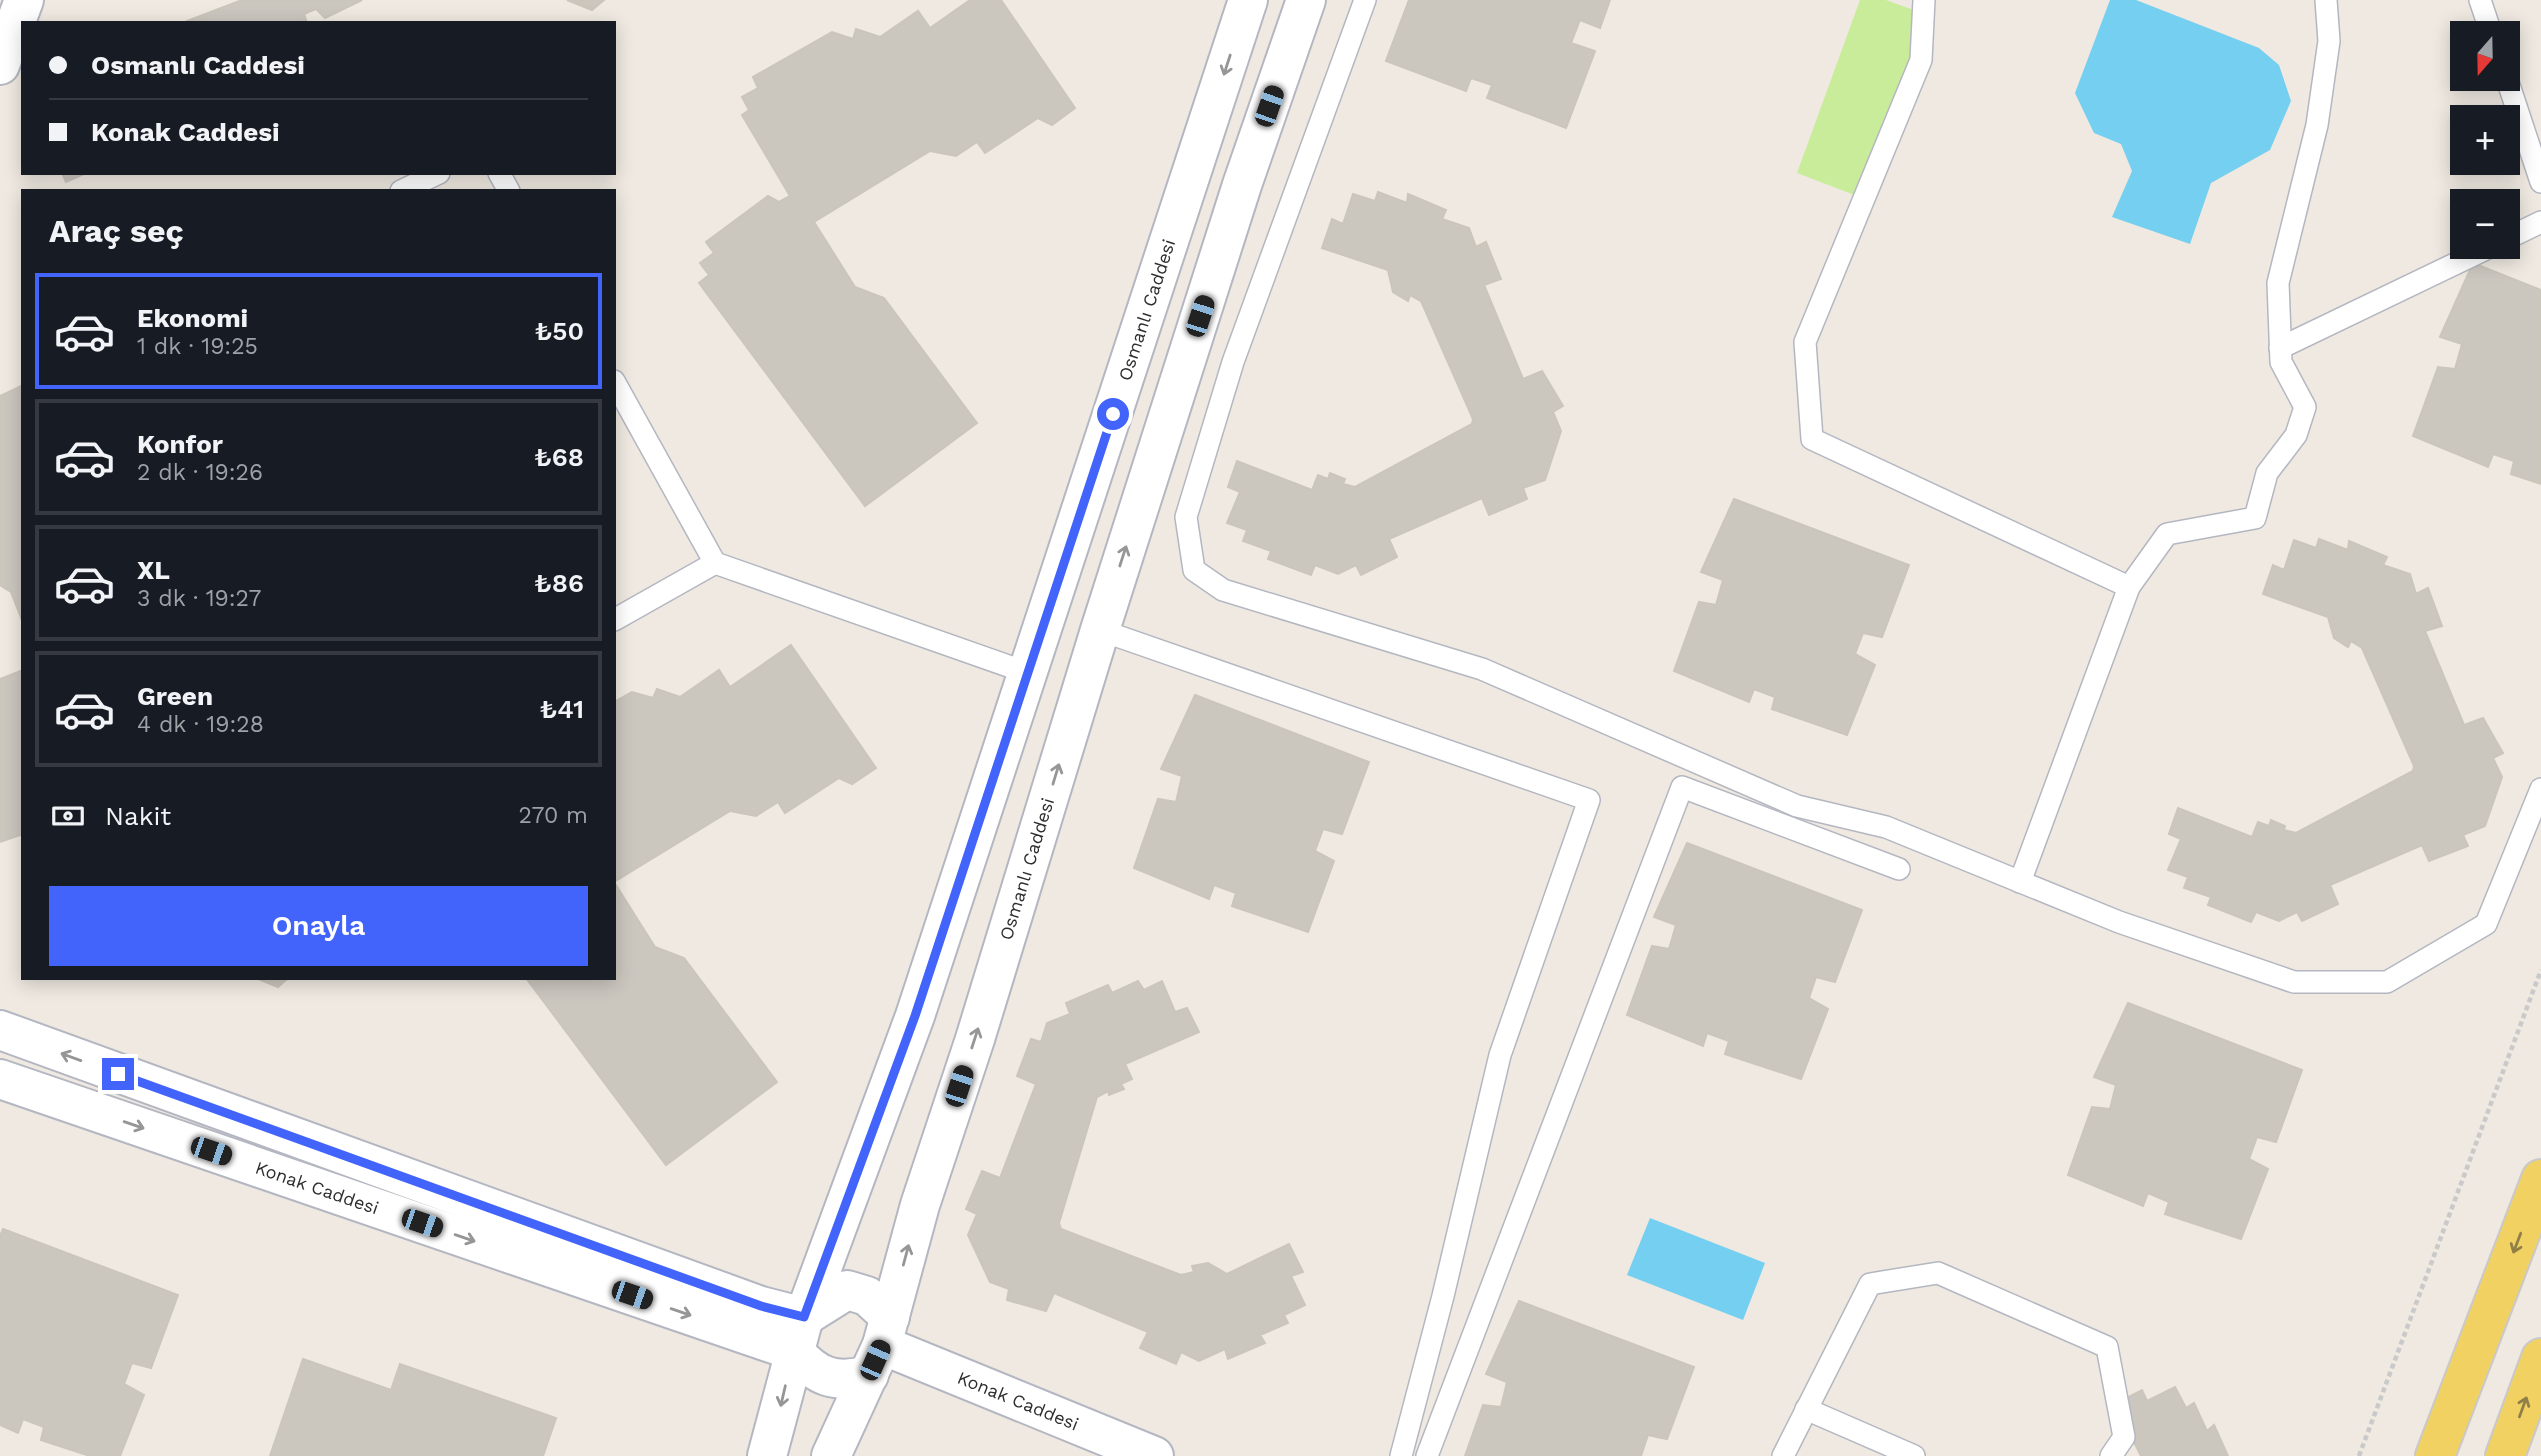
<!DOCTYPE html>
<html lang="tr">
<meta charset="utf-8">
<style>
:root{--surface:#171b24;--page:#20242c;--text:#f1f3f6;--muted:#9ea1a6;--line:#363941;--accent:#4264fb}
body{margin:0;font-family:"Work Sans",sans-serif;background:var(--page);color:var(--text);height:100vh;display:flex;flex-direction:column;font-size:26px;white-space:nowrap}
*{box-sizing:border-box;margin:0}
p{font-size:23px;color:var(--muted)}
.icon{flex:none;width:38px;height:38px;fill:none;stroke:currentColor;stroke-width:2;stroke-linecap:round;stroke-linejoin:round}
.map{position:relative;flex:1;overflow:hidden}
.side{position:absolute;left:21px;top:189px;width:595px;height:791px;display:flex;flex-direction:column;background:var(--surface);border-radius:0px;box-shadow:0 4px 18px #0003}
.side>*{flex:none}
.guide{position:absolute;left:21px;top:21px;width:595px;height:154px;border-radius:0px;box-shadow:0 4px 18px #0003;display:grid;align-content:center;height:154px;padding:0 28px;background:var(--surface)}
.needle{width:46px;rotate:200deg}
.controls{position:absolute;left:2450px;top:21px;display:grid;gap:14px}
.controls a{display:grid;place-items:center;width:70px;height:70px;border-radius:0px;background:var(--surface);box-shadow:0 4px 18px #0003;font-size:35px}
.end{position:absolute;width:32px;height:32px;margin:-16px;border:9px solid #4264fb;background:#fff;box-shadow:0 0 0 4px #fff}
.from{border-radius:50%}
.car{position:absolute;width:21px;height:42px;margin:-21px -10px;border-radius:9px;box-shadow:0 0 5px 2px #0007;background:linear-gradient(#222 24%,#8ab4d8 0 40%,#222 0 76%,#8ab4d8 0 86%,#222 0)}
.guide b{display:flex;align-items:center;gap:24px;height:66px;font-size:26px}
.guide b+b{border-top:2px solid var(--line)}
.guide i{width:18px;height:18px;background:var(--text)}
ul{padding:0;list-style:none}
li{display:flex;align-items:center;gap:21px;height:116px;margin:0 14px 10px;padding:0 14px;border:4px solid var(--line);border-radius:0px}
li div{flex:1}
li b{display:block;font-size:26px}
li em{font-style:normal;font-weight:600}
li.selected{border-color:var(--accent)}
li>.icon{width:63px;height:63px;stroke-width:1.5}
h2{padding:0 28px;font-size:32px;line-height:84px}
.pay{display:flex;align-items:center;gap:18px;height:77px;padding:0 28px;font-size:26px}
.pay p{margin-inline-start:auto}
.primary-button{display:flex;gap:14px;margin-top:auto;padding:14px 28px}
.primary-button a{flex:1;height:80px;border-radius:0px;background:var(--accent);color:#fff;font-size:28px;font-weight:600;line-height:80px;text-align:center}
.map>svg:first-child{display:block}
.pitch{fill:#c9ec9a}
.water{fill:#75cff0}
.building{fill:#cbc7bf;stroke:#cbc5ba;stroke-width:2}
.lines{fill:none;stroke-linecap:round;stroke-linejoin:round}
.service-casing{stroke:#b4b7c1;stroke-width:24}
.minor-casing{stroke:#b4b7c1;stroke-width:42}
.secondary-casing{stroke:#b4b7c1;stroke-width:42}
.primary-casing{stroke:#c9c9c9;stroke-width:42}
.path{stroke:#c9c9c9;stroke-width:4.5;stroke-dasharray:5 3.5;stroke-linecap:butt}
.service{stroke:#fff;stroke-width:21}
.minor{stroke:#fff;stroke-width:38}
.secondary{stroke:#fff;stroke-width:38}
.primary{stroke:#f2d163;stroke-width:38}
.oneway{stroke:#969696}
.oneway2{stroke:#908048}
.route{stroke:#4264fb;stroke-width:9}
.labels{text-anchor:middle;stroke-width:5;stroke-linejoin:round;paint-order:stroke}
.street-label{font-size:18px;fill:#2e2e2e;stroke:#fff}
</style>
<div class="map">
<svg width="2541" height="1456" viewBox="0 0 2541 1456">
<rect width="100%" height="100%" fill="#efe9e1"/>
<path class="pitch" d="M1860,0H1886L1930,16L1857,196L1797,173Z"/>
<g class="water">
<path d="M2110,0H2136L2259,48L2279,65L2291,101L2270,150L2211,183L2190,244L2112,217L2132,171L2121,144L2094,133L2075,93Z"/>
<path d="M1650,1218L1765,1263L1743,1320L1627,1275Z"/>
</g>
<g class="building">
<path d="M242,0H362L325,18L316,9L304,14L307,23H182Z"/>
<path d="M567,0H604L592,10Z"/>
<path d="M970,0H1001L1075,108L1052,125L1038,118L985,153L977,142L956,156L930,151L814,222L855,287L884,298L977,423L865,506L699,283L709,275L700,263L714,253L706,242L768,196L779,202L790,196L742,115L749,110L742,97L758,88L753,77L832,32L853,39L856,29L880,37L918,11L930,28Z"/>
<path d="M1409,0H1610L1600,28L1580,20L1571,43L1595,51L1566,128L1487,98L1492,85L1471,78L1466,91L1386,61Z"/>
<path d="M62,173H86L66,182Z"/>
<path d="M1378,192L1407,203L1408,194L1446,210L1442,219L1469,228L1476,247L1486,242L1501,279L1484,285L1523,379L1542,371L1563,406L1553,412L1561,431L1545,480L1523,488L1527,499L1489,515L1482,498L1389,539L1397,557L1361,575L1356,565L1338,574L1315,565L1311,575L1268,559L1271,551L1243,541L1247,530L1227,523L1240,492L1228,487L1237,461L1312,490L1318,475L1328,479L1330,473L1345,479L1343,484L1355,487L1472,424L1473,419L1421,301L1410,295L1408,301L1393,292L1388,270L1322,248L1332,219L1343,224L1353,194L1375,201Z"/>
<path d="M2473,263L2541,290V484L2511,474L2514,461L2493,454L2488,467L2413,436L2438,367L2455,369L2462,344L2440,337Z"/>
<path d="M23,385V623L11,592L0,585V396Z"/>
<path d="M1734,499L1909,565L1882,637L1863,633L1855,654L1875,665L1847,735L1772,709L1775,697L1754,689L1749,702L1674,671L1699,602L1716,605L1723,580L1701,572Z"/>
<path d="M2319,539L2348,550L2349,541L2387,557L2383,565L2410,574L2416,594L2428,588L2442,626L2425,631L2464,725L2483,718L2503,753L2493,758L2502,777L2485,826L2463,835L2468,846L2429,861L2422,845L2330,885L2338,904L2302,921L2297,912L2279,921L2256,912L2251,922L2208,905L2211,897L2184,888L2188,877L2168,870L2181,839L2169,834L2178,808L2252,837L2258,822L2269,826L2271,820L2285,826L2284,830L2296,833L2413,771L2414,766L2362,648L2351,641L2348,647L2334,638L2328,617L2263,594L2273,565L2284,570L2294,540L2316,548Z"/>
<path d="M791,645L876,768L852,784L839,778L785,813L778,802L756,816L730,811L614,882L655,947L684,958L777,1082L666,1165L526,978H614V702L632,692L653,698L657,689L680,697L719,670L730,687Z"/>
<path d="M23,670V834L0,842V679Z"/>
<path d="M1195,695L1369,762L1342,834L1323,829L1315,851L1334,861L1308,932L1232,906L1236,893L1214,885L1209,899L1134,868L1158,799L1176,802L1182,776L1161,769Z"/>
<path d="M1687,843L1862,910L1835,982L1816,977L1809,998L1828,1009L1801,1079L1725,1054L1729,1041L1707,1033L1703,1046L1627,1015L1652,946L1669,949L1676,925L1654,917Z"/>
<path d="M256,978H288L278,987Z"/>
<path d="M1138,981L1144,990L1162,981L1175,1012L1187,1008L1199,1032L1125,1064L1132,1079L1121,1084L1124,1089L1109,1095L1108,1091L1097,1097L1059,1223L1061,1229L1181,1275L1194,1272L1192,1266L1208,1263L1227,1274L1289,1244L1303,1272L1291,1276L1305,1305L1284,1315L1288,1323L1260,1335L1265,1343L1228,1359L1225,1349L1199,1361L1181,1352L1176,1364L1140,1348L1148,1332L1054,1293L1046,1311L1007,1300L1009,1289L990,1282L968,1235L977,1214L966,1209L982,1171L1000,1178L1036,1084L1017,1076L1031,1039L1041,1042L1047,1023L1070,1014L1066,1003L1108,985L1112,993Z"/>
<path d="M2128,1003L2302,1070L2276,1142L2257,1137L2249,1159L2268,1169L2241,1239L2165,1214L2169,1202L2148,1193L2143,1206L2068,1175L2092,1107L2110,1109L2116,1085L2094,1077Z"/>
<path d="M3,1229L178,1295L151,1368L132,1363L124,1384L144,1395L120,1456H90L41,1440L44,1427L23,1419L18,1433L0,1425V1236Z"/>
<path d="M1519,1301L1694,1367L1667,1439L1648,1435L1641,1456H1465L1483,1405L1501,1407L1507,1382L1486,1374Z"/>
<path d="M303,1359L391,1390L400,1364L556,1418L543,1456H270Z"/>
<path d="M2175,1387L2186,1408L2194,1403L2207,1431L2214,1425L2228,1456H2141L2115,1404L2142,1390L2147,1401Z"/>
</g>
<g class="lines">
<g class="service-casing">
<g id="service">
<path d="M1365,0L1233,362L1186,517L1194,570L1223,590L1482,669L1797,806L1886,827L2119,922L2294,982H2387L2486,924L2541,789"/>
<path d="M1924,0L1921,60L1805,342L1812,439L2129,587"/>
<path d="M2480,0L2491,33"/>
<path d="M2507,79L2541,182"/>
<path d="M499,173L509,191"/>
<path d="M401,191L439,173"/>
<path d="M2508,238L2541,222"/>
<path d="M2280,348L2490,247"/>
<path d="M614,381L715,563L1028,673"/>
<path d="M614,620L715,563"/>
<path d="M1100,630L1589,800L1500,1055L1443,1296L1401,1456"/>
<path d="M2020,882L2129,587L2167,534L2255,518L2267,473L2296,435L2305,407L2281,362L2278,283L2317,125L2329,41L2326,0"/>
<path d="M1806,1409L1914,1456"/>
<path d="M1427,1456L1682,787L1899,869"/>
<path d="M1783,1456L1870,1284L1938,1273L2107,1347L2124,1437L2111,1456"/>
</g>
</g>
<g class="minor-casing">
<g id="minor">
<path d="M0,65L24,0"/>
<path d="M0,1030L761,1306L804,1317"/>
<path d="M0,1079L794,1351"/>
<path d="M882,1345L1154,1456"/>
</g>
</g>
<g class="secondary-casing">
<g id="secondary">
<path d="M804,1317L847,1290L867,1296L890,1317"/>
<path d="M794,1351C817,1377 834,1384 869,1375"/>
<path d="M767,1456L804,1317L915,1016L1248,0"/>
<path d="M831,1456L882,1345L920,1205L975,1039L1100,630L1242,185L1306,0"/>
</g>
</g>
<g class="primary-casing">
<g id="primary">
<path d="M2435,1456L2541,1179"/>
<path d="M2505,1456L2541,1358"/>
</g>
</g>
<path class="path" d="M2359,1456L2541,970"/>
<use href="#service" class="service"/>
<use href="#minor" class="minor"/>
<use href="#secondary" class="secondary"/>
<use href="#primary" class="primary"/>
</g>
<defs><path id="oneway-shaft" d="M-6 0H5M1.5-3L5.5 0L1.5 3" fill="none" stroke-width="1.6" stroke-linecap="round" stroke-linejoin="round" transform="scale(1.75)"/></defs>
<g class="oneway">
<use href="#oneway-shaft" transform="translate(1227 65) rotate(108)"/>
<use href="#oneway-shaft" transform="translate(1123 556) rotate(-72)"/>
<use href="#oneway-shaft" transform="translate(1056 774) rotate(-73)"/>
<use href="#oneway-shaft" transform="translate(975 1038) rotate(-72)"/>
<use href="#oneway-shaft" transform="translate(71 1057) rotate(-160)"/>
<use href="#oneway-shaft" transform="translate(134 1125) rotate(19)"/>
<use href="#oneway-shaft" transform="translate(465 1238) rotate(19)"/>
<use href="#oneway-shaft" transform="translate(906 1255) rotate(-75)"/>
<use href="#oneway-shaft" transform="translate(681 1312) rotate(19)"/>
<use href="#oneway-shaft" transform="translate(783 1396) rotate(103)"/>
</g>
<g class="oneway2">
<use href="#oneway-shaft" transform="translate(2517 1243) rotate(111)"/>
<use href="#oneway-shaft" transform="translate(2523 1407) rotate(-70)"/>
</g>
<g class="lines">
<path class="route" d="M118,1074L761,1306L804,1317L915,1016L1113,414"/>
</g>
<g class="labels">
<g class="street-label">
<text transform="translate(1147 310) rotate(-72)" y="6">Osmanlı Caddesi</text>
<text transform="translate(1027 869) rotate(-73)" y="6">Osmanlı Caddesi</text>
<text transform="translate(317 1188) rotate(19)" y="6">Konak Caddesi</text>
<text transform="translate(1018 1401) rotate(22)" y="6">Konak Caddesi</text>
</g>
</g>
</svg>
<div class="controls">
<a><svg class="needle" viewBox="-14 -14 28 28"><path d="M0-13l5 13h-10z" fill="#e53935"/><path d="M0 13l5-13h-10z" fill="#9ea1a6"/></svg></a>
<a>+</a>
<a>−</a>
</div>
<i class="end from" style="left:1113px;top:414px"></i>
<i class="end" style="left:118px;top:1074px"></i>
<i class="car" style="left:1269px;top:106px;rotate:19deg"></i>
<i class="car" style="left:1200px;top:316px;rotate:18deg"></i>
<i class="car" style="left:959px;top:1086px;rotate:18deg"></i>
<i class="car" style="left:211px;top:1151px;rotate:109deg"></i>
<i class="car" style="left:422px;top:1223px;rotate:109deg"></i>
<i class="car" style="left:632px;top:1295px;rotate:109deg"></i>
<i class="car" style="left:875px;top:1360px;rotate:24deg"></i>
<div class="guide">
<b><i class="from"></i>Osmanlı Caddesi</b>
<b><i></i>Konak Caddesi</b>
</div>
<section class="side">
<h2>Araç seç</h2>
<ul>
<li class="selected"><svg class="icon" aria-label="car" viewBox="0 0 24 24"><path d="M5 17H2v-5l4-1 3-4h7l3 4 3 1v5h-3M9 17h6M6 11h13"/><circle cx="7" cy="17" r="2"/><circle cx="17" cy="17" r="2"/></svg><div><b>Ekonomi</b><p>1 dk · 19:25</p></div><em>₺50</em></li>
<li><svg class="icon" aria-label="car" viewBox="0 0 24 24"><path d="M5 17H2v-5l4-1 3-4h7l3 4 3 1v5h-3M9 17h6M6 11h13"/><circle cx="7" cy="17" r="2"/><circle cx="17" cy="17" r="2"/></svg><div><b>Konfor</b><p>2 dk · 19:26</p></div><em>₺68</em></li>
<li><svg class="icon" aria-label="car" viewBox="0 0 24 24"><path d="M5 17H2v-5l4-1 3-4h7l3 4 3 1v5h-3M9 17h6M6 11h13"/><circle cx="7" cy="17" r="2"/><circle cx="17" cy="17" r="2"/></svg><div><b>XL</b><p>3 dk · 19:27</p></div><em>₺86</em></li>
<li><svg class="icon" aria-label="car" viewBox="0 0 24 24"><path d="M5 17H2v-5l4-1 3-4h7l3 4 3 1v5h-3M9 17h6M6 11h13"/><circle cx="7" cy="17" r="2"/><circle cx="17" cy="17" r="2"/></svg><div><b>Green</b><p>4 dk · 19:28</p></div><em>₺41</em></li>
</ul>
<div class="pay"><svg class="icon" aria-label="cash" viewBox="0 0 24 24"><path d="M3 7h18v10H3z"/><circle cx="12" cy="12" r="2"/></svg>Nakit<p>270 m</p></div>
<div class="primary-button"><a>Onayla</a></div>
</section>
</div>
